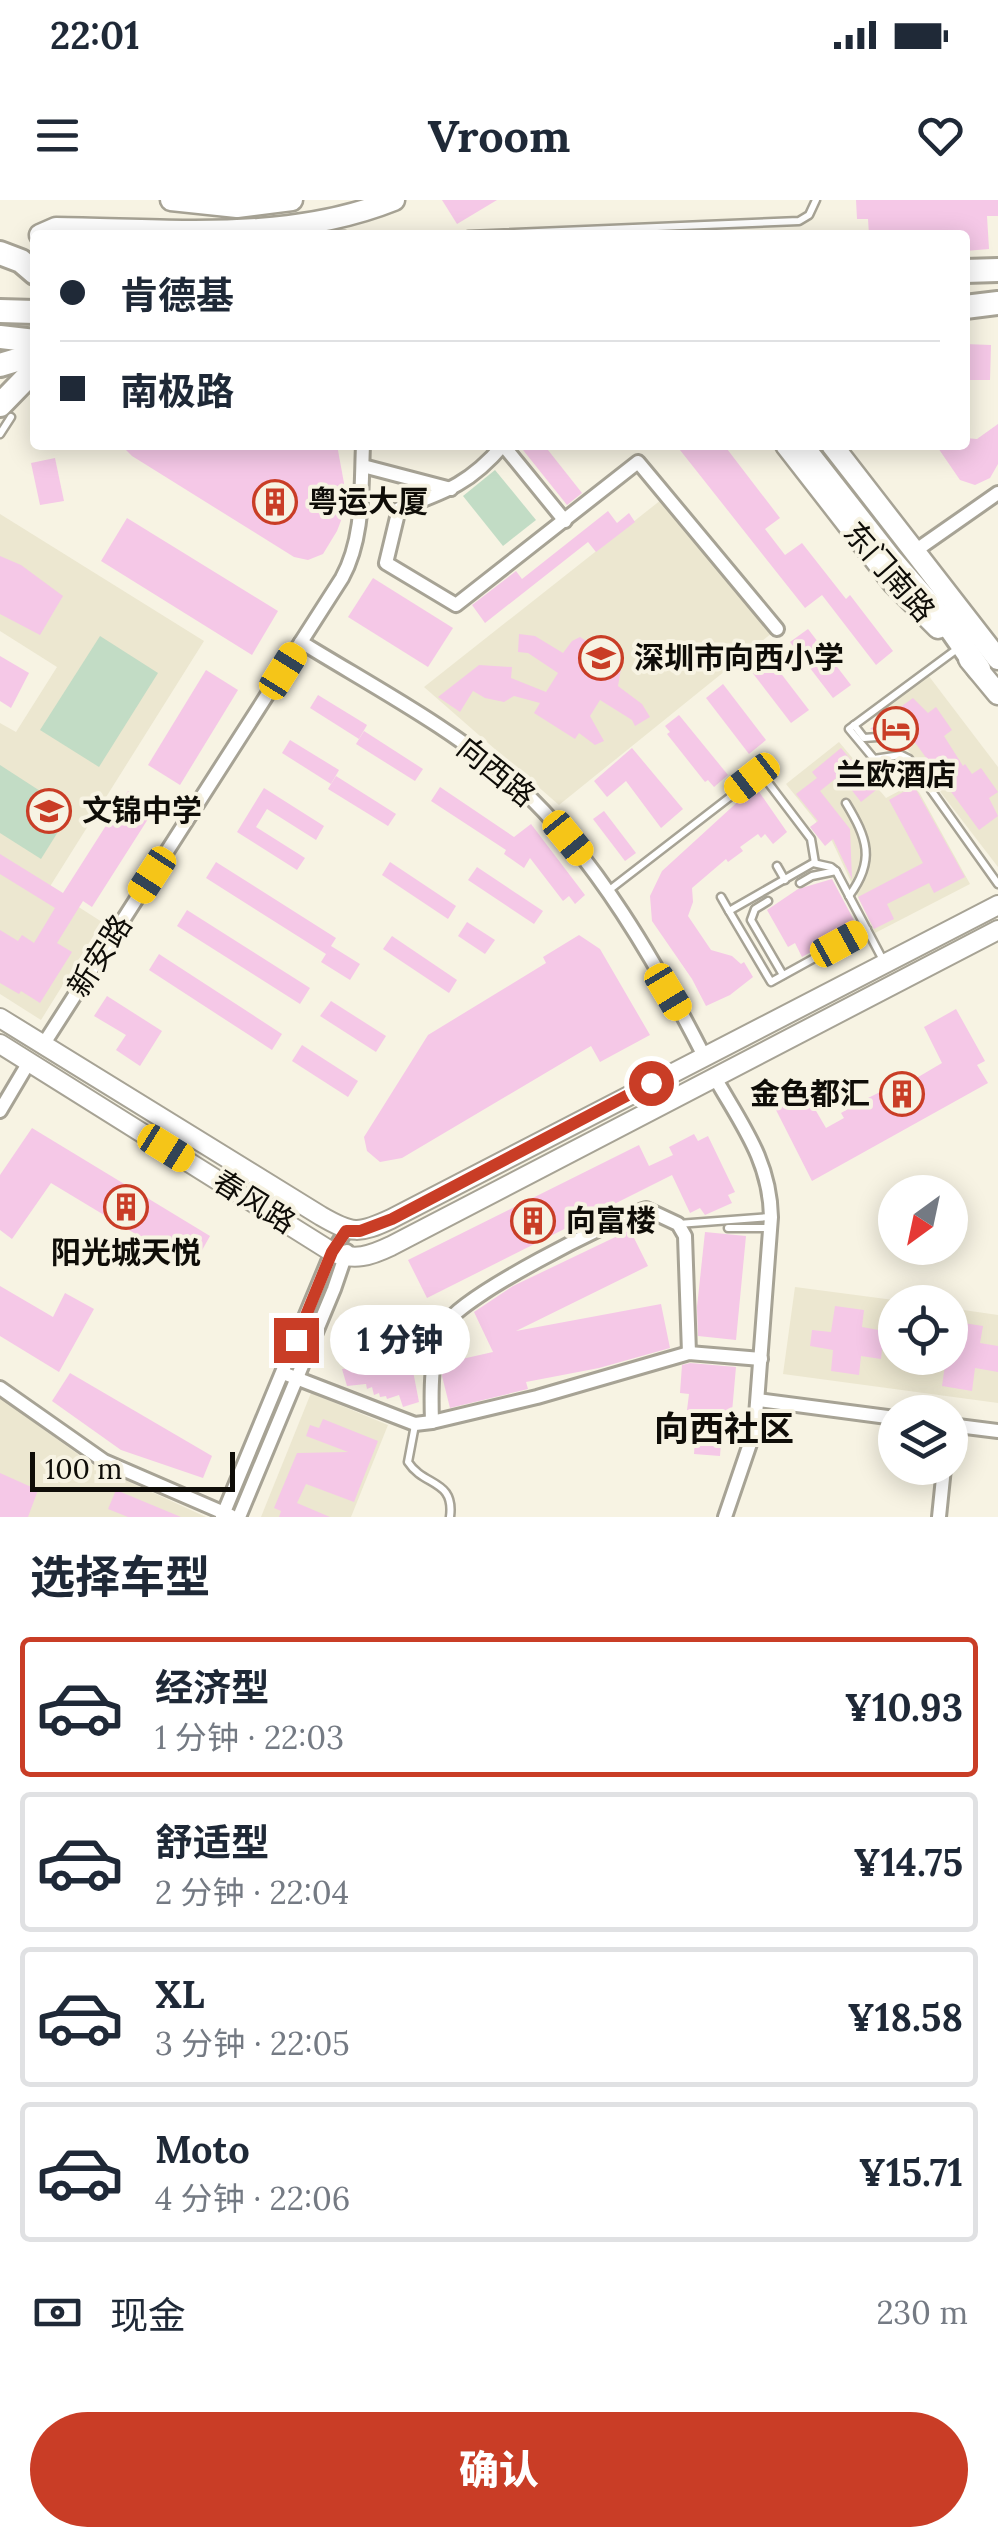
<!DOCTYPE html>
<html lang="zh">
<meta charset="utf-8">
<style>
:root{--surface:#fff;--page:#f6f6f7;--text:#1f2937;--muted:#747a83;--line:#e0e1e3;--accent:#c93d26}
body{margin:0;font-family:Lora,"Noto Sans SC",serif;background:var(--page);color:var(--text);height:100vh;display:flex;flex-direction:column;font-size:38px;white-space:nowrap}
*{box-sizing:border-box;margin:0}
p{font-size:32px;color:var(--muted)}
.icon{flex:none;width:55px;height:55px;fill:none;stroke:currentColor;stroke-width:2;stroke-linecap:round;stroke-linejoin:round}
.map{position:relative;height:1317px;overflow:hidden}
.side{display:flex;flex-direction:column;background:var(--surface);flex:1}
.side>*{flex:none}
.hud{position:absolute;left:30px;top:30px;width:940px;height:220px;border-radius:10px;box-shadow:0 5px 25px #0003;display:grid;align-content:center;height:220px;padding:0 30px;background:var(--surface)}
.needle{width:65px;rotate:213deg}
.buttons{position:absolute;left:878px;top:975px;display:grid;gap:20px}
.buttons a{display:grid;place-items:center;width:90px;height:90px;border-radius:50%;background:var(--surface);box-shadow:0 5px 25px #0003;font-size:50px}
.scale{position:absolute;left:30px;bottom:25px;width:205px;box-sizing:border-box;padding-left:10px;border:5px solid #0f0d08;border-top:0;font-size:28px;line-height:35px;white-space:nowrap;color:#0f0d08;-webkit-text-stroke:8px #f7f3e3;paint-order:stroke}
.end{position:absolute;width:45px;height:45px;margin:-22px;border:12px solid #c93d26;background:#fff;box-shadow:0 0 0 5px #fff}
.from{border-radius:50%}
.bubble{position:absolute;height:70px;border-radius:35px;background:var(--surface);box-shadow:0 5px 25px #0003;font-size:32px;font-weight:800;line-height:70px;text-align:center}
.car{position:absolute;width:30px;height:60px;margin:-30px -15px;border-radius:12px;box-shadow:0 0 8px 2px #0007;background:linear-gradient(#f5c518 24%,#345 0 40%,#f5c518 0 76%,#345 0 86%,#f5c518 0)}
.hud b{display:flex;align-items:center;gap:35px;height:95px;font-size:38px}
.hud b+b{border-top:2px solid var(--line)}
.hud i{width:25px;height:25px;background:var(--text)}
ul{padding:0;list-style:none}
li{display:flex;align-items:center;gap:30px;height:140px;margin:0 20px 15px;padding:0 10px;border:5px solid var(--line);border-radius:10px}
li div{flex:1}
li b{display:block;font-size:38px}
li em{font-style:normal;font-weight:800}
li.selected{border-color:var(--accent)}
li>.icon{width:90px;height:90px;stroke-width:1.5}
h2{padding:0 30px;font-size:45px;line-height:120px}
.pay{display:flex;align-items:center;gap:25px;height:110px;padding:0 30px;font-size:38px}
.pay p{margin-inline-start:auto}
.cta{display:flex;gap:20px;margin-top:auto;padding:20px 30px}
.cta a{flex:1;height:115px;border-radius:60px;background:var(--accent);color:#fff;font-size:40px;font-weight:800;line-height:115px;text-align:center}
.status{display:flex;justify-content:space-between;align-items:center;height:70px;padding:0 50px;background:var(--surface);direction:ltr}
.status svg{height:28px;fill:currentColor}
header{display:flex;justify-content:space-between;align-items:center;height:130px;padding:0 30px;background:var(--surface);font-size:45px;font-weight:800}
.map>svg:first-child{display:block}
.built{fill:#ece7d0}
.green{fill:#c2dcc5}
.building{fill:#f5c8e7}
.lines{fill:none;stroke-linecap:round;stroke-linejoin:round}
.lane-casing{stroke:#a7a395;stroke-width:11}
.street-casing{stroke:#a7a395;stroke-width:18}
.secondary-casing{stroke:#a7a395;stroke-width:22}
.primary-casing{stroke:#a7a395;stroke-width:25}
.highway-casing{stroke:#a7a395;stroke-width:28}
.lane{stroke:#fff;stroke-width:6}
.street{stroke:#fff;stroke-width:12}
.secondary{stroke:#fff;stroke-width:18}
.primary{stroke:#fff;stroke-width:20}
.highway{stroke:#fff;stroke-width:22}
.route{stroke:#c93d26;stroke-width:12}
.labels{text-anchor:middle;stroke-width:8;stroke-linejoin:round;paint-order:stroke}
.poi-label{font-size:30px;font-weight:bold;fill:#0f0d08;stroke:#f7f3e3;text-anchor:start}
.street-label{font-size:30px;fill:#0f0d08;stroke:#f7f3e3}
.quarter-label{font-size:35px;font-weight:bold;fill:#0f0d08;stroke:#f7f3e3}
</style>
<div class="status"><b>22:01</b><svg viewBox="0 0 49 12"><path d="M0 12V9h3v3zM5 12V6h3v6zM10 12V3h3v9zM15 12V0h3v12zM26 1h20v11H26zM47 4h2v5h-2z"/></svg></div>
<header><svg class="icon" aria-label="menu" viewBox="0 0 24 24"><path d="M4 6h16M4 12h16M4 18h16"/></svg>Vroom<svg class="icon" aria-label="heart" viewBox="0 0 24 24"><path d="M12 20l-8-8c-3-5 5-10 8-4 3-6 11-1 8 4z"/></svg></header>
<div class="map">
<svg width="998" height="1317" viewBox="0 0 998 1317">
<rect width="100%" height="100%" fill="#f7f3e3"/>
<g class="built">
<path d="M666,296L777,429L559,605L424,487Z"/>
<path d="M0,314L204,441L49,688L102,722L41,820L0,794V523L16,532L57,467L0,431Z"/>
<path d="M928,475L998,567V667L879,512Z"/>
<path d="M839,542L886,598L914,583L970,684L875,733L832,641L786,584Z"/>
<path d="M795,1087L909,1102H895V1158H950V1108L998,1115V1203L783,1174Z"/>
<path d="M311,1193L388,1225L351,1317H261Z"/>
<path d="M0,1198L93,1265L206,1317H0Z"/>
</g>
<g class="green">
<path d="M495,270L536,320L503,346L463,296Z"/>
<path d="M100,436L158,473L99,567L40,530Z"/>
<path d="M0,565L71,611L41,659L0,633Z"/>
</g>
<g class="building">
<path d="M442,0H497L457,24Z"/>
<path d="M856,0H998V16H987L989,49L965,51V35H869L868,19H857Z"/>
<path d="M965,144L991,145L990,180H965Z"/>
<path d="M998,224V264L990,278L975,285L960,280L936,245H965V238L977,239Z"/>
<path d="M121,245H337L344,283L342,318L337,331L323,354L308,360L294,357L132,256Z"/>
<path d="M519,245H544L582,293L567,305Z"/>
<path d="M676,245H724L780,318L765,329L785,355L802,343L846,399L850,395L893,451L876,465L822,395L805,408Z"/>
<path d="M55,258L64,301L40,305L31,263Z"/>
<path d="M608,311L617,323L629,313L635,322L596,352L588,342L485,423L472,405L516,371L522,379Z"/>
<path d="M127,318L278,411L252,455L101,361Z"/>
<path d="M0,356L21,365L63,396L40,435L0,414Z"/>
<path d="M373,378L453,428L428,467L348,417Z"/>
<path d="M808,429L851,485L833,498L790,442Z"/>
<path d="M519,434L535,436L563,453L572,441L580,437L622,463L618,486L642,504L650,517L635,526L632,520L600,500L590,516L604,541L595,545L579,533L575,539L534,513L540,503L514,496L504,502L485,498L473,491L460,512L438,497L479,465L512,467L511,478L546,492L558,473L528,453L518,452Z"/>
<path d="M766,454L809,510L791,523L748,467Z"/>
<path d="M0,456L29,473L11,508L0,501Z"/>
<path d="M206,470L238,490L180,585L148,565Z"/>
<path d="M723,484L766,540L749,554L706,498Z"/>
<path d="M318,495L367,525L359,539L310,508Z"/>
<path d="M913,498L928,513L936,507L952,530L944,536L963,566L965,564L972,574L981,568L998,592L989,598L998,616L979,630L911,537L886,550L881,543L882,532L870,529Z"/>
<path d="M679,515L728,575L714,587L708,580L705,582L667,534L670,532L665,526Z"/>
<path d="M364,531L423,569L415,581L356,544Z"/>
<path d="M290,540L339,570L331,584L282,553Z"/>
<path d="M632,548L683,609L661,628L626,581L607,597L594,581Z"/>
<path d="M841,548L876,590L861,602L840,575L820,591L850,629L852,679L833,639L825,646L810,627L818,621L796,594L817,578L812,572Z"/>
<path d="M336,576L396,614L388,626L328,589Z"/>
<path d="M755,586L787,632L773,644L765,634L761,638L758,634L740,647L743,651L728,662L726,659L692,688L693,702L688,716L711,750L732,756L741,764L744,762L753,777L730,795L706,806L692,779L652,721L650,696L662,671Z"/>
<path d="M914,586L965,677L934,693L929,683L887,704L894,719L874,729L858,697L923,663L889,600Z"/>
<path d="M440,587L514,637L531,624L585,695L575,704L569,696L563,701L530,658L524,668L504,654L506,650L431,601Z"/>
<path d="M264,588L324,626L316,640L267,609L256,627L305,658L297,670L237,632Z"/>
<path d="M128,591L155,608L92,707L83,701L57,743L72,752L40,803L21,791L19,794L0,783V730L18,741L22,735L34,743L55,708L0,674V654L63,693Z"/>
<path d="M604,611L636,653L625,661L593,619Z"/>
<path d="M216,662L336,738L331,746L360,764L350,780L321,762L326,754L206,678Z"/>
<path d="M390,662L456,706L448,719L382,675Z"/>
<path d="M477,667L543,711L534,724L468,680Z"/>
<path d="M832,679L857,726L802,757L795,743L788,747L767,710L798,689Z"/>
<path d="M187,710L310,788L300,804L177,726Z"/>
<path d="M467,722L495,740L485,754L458,736Z"/>
<path d="M579,735L600,749L650,835L600,862L591,846L402,958L380,962L367,951L364,937L428,835L546,763L543,757Z"/>
<path d="M392,736L457,780L449,793L383,749Z"/>
<path d="M159,754L282,834L272,850L149,770Z"/>
<path d="M107,796L162,831L140,866L116,850L126,835L94,816Z"/>
<path d="M331,801L386,836L376,852L320,816Z"/>
<path d="M956,809L985,861L977,865L988,883L812,981L775,908L805,892L826,928L844,918L841,913L862,901L888,888L891,893L942,863L924,827Z"/>
<path d="M302,845L358,881L348,897L292,861Z"/>
<path d="M32,928L210,1036L192,1068L51,983L12,1039L0,1030V975Z"/>
<path d="M694,934L698,941L708,936L735,992L728,995L732,1003L705,1015L700,1008L690,1013L672,975L427,1098L408,1060L639,945L649,966L673,955L669,947Z"/>
<path d="M630,1030L648,1066L516,1131L661,1104L670,1148L599,1168L526,1182L528,1189L450,1208L442,1176L444,1163L493,1152L474,1112L513,1086Z"/>
<path d="M705,1032L746,1036L736,1140L698,1136L697,1107Z"/>
<path d="M0,1086L53,1117L65,1093L94,1109L59,1172L0,1136Z"/>
<path d="M835,1106L864,1110L862,1127L884,1131L881,1159L861,1156L859,1175L831,1171L833,1150L810,1146L812,1130L831,1132Z"/>
<path d="M388,1113L395,1134L399,1133L402,1144L411,1141L412,1146L416,1145L423,1166L413,1171L419,1202L403,1207L399,1195L387,1199L386,1196L380,1197L379,1193L374,1195L372,1187L367,1189L366,1184L347,1186L342,1169L351,1168L350,1163L357,1161L355,1153L360,1152L358,1144L362,1143L361,1138L365,1137L364,1133L374,1130L371,1119Z"/>
<path d="M950,1121L983,1126L980,1143L998,1146V1172L975,1168L972,1191L942,1186L946,1158H950Z"/>
<path d="M690,1163L736,1167L732,1212H725L723,1216L720,1256L694,1254L697,1214L687,1210L689,1194L680,1193L682,1165Z"/>
<path d="M70,1173L212,1256L203,1278L121,1250L52,1201Z"/>
<path d="M323,1219L378,1241L354,1302L306,1284L297,1303L330,1317H279L281,1311L274,1308L297,1253L348,1252L306,1236L310,1225L319,1228Z"/>
<path d="M0,1273L38,1290L28,1317H0Z"/>
<path d="M116,1290L181,1317H128L108,1309Z"/>
</g>
<g class="lines">
<g class="lane-casing">
<g id="lane">
<path d="M300,33L345,35"/>
<path d="M468,35L799,21L809,15L816,0"/>
<path d="M0,234L11,217"/>
<path d="M957,449L849,529L874,559L901,555L909,559L998,684"/>
<path d="M854,525L864,538L877,537"/>
<path d="M846,603C867,638 876,660 849,696"/>
<path d="M777,666L785,680"/>
<path d="M800,683L812,676L836,671"/>
<path d="M608,691L757,576L767,581L811,639L815,663"/>
<path d="M721,697L729,711"/>
<path d="M768,701L755,709L751,720L783,775"/>
<path d="M867,729L771,782L729,711L813,663L831,667L836,671L883,760"/>
<path d="M678,1024L770,1017"/>
<path d="M728,1028H770"/>
<path d="M415,1225L408,1262C424,1287 455,1279 450,1317"/>
</g>
</g>
<g class="street-casing">
<g id="street">
<path d="M503,245C470,284 445,292 399,309L386,363L456,405L638,262L777,429"/>
<path d="M503,245L565,321"/>
<path d="M363,266L451,289"/>
<path d="M915,351L998,293"/>
<path d="M301,442C374,487 454,529 518,586C595,656 657,764 704,856"/>
<path d="M43,845L342,378C364,338 361,290 363,245"/>
<path d="M714,876C741,924 770,960 771,1017L755,1229L725,1317"/>
<path d="M0,911L29,862"/>
<path d="M283,1173L415,1224L432,1222L537,1197L689,1153L761,1159"/>
<path d="M0,1188L104,1261L231,1316"/>
<path d="M758,1200L895,1218"/>
<path d="M432,1222C431,1191 430,1153 446,1124C463,1095 610,1021 646,1009L678,1024L685,1036L689,1153"/>
<path d="M950,1225L998,1231"/>
<path d="M222,1317L332,1052L346,1031"/>
<path d="M239,1317L334,1089L347,1051"/>
<path d="M939,1317L944,1268"/>
</g>
</g>
<g class="secondary-casing">
<g id="secondary">
<path d="M0,818L321,1016C352,1034 359,1034 391,1019L998,705"/>
<path d="M0,844L332,1052C355,1061 370,1056 391,1046L998,730"/>
</g>
</g>
<g class="primary-casing">
<g id="primary">
<path d="M171,0L237,7L292,0"/>
<path d="M40,35L56,28C169,29 287,43 394,0"/>
<path d="M786,245L894,384L938,428"/>
<path d="M832,245L998,459"/>
<path d="M969,459L998,494"/>
</g>
</g>
<g class="highway-casing">
<g id="highway">
<path d="M0,53L21,61L35,73"/>
<path d="M965,71L998,70"/>
<path d="M965,107L998,103"/>
<path d="M0,111L35,112"/>
<path d="M0,137L35,141"/>
<path d="M0,165L20,159L35,146"/>
<path d="M0,205L35,169"/>
<path d="M801,245L891,360L951,429L979,469"/>
</g>
</g>
<use href="#lane" class="lane"/>
<use href="#street" class="street"/>
<use href="#secondary" class="secondary"/>
<use href="#primary" class="primary"/>
<use href="#highway" class="highway"/>
</g>
<g class="lines">
<path class="route" d="M296,1140L332,1052L346,1031H360L392,1019L651,883"/>
</g>
<defs>
<g id="building-ring" transform="scale(2.25)"><circle r="9.5" fill="#f7f3e3" stroke="#c93d26" stroke-width="1.5"/><path d="M-4-6H4V6H1V3H-1V6H-4ZM-2.5-4.3h1.7v1.8h-1.7ZM.8-4.3h1.7v1.8H.8ZM-2.5-1h1.7V.8h-1.7ZM.8-1h1.7V.8H.8Z" fill="#c93d26"/></g>
<g id="school-ring" transform="scale(2.25)"><circle r="9.5" fill="#f7f3e3" stroke="#c93d26" stroke-width="1.5"/><path d="M0-5L7-2L0 1L-7-2ZM-4 1L0 2.5L4 1V4Q0 6-4 4Z" fill="#c93d26"/></g>
<g id="hotel-ring" transform="scale(2.25)"><circle r="9.5" fill="#f7f3e3" stroke="#c93d26" stroke-width="1.5"/><path d="M-6-4.5h1.5V1H6V5H4.5V3h-9V5H-6ZM-4 0a1.8 1.8 0 1 1 3.6 0ZM.5 0V-2.5h3Q6-2.5 6 0Z" fill="#c93d26"/></g>
</defs>
<g fill-rule="evenodd">
<use href="#building-ring" x="275" y="302"/>
<use href="#school-ring" x="601" y="458"/>
<use href="#hotel-ring" x="896" y="529"/>
<use href="#school-ring" x="49" y="611"/>
<use href="#building-ring" x="902" y="894"/>
<use href="#building-ring" x="126" y="1007"/>
<use href="#building-ring" x="533" y="1021"/>
</g>
<g class="labels">
<g class="poi-label">
<text x="308" y="312">粤运大厦</text>
<text x="634" y="468">深圳市向西小学</text>
<text x="896" y="585" text-anchor="middle">兰欧酒店</text>
<text x="82" y="621">文锦中学</text>
<text x="870" y="904" text-anchor="end">金色都汇</text>
<text x="566" y="1031">向富楼</text>
<text x="126" y="1063" text-anchor="middle">阳光城天悦</text>
</g>
<g class="street-label">
<text transform="translate(889 372) rotate(49)" y="10">东门南路</text>
<text transform="translate(496 572) rotate(39)" y="10">向西路</text>
<text transform="translate(100 756) rotate(-57)" y="10">新安路</text>
<text transform="translate(254 1002) rotate(32)" y="10">春风路</text>
</g>
<g class="quarter-label">
<text x="724" y="1241">向西社区</text>
</g>
</g>
</svg>
<div class="buttons">
<a><svg class="needle" viewBox="-14 -14 28 28"><path d="M0-13l5 13h-10z" fill="#e53935"/><path d="M0 13l5-13h-10z" fill="#747a83"/></svg></a>
<a><svg class="icon" aria-label="locate" viewBox="0 0 24 24"><circle cx="12" cy="12" r="6"/><path d="M12 2v4M12 18v4M2 12h4M18 12h4"/></svg></a>
<a><svg class="icon" aria-label="layers" viewBox="0 0 24 24"><path d="M12 4l9 5-9 5-9-5zM3 14l9 5 9-5"/></svg></a>
</div>
<div class="scale">100 m</div>
<i class="end from" style="left:651px;top:883px"></i>
<i class="end" style="left:296px;top:1140px"></i>
<div class="bubble" style="left:330px;top:1105px;width:140px">1 分钟</div>
<i class="car" style="left:283px;top:471px;rotate:32deg"></i>
<i class="car" style="left:752px;top:578px;rotate:232deg"></i>
<i class="car" style="left:568px;top:638px;rotate:141deg"></i>
<i class="car" style="left:152px;top:675px;rotate:213deg"></i>
<i class="car" style="left:839px;top:744px;rotate:61deg"></i>
<i class="car" style="left:668px;top:792px;rotate:149deg"></i>
<i class="car" style="left:166px;top:948px;rotate:122deg"></i>
<div class="hud">
<b><i class="from"></i>肯德基</b>
<b><i></i>南极路</b>
</div>
</div>
<section class="side">
<h2>选择车型</h2>
<ul>
<li class="selected"><svg class="icon" aria-label="car" viewBox="0 0 24 24"><path d="M5 17H2v-5l4-1 3-4h7l3 4 3 1v5h-3M9 17h6M6 11h13"/><circle cx="7" cy="17" r="2"/><circle cx="17" cy="17" r="2"/></svg><div><b>经济型</b><p>1 分钟 · 22:03</p></div><em>¥10.93</em></li>
<li><svg class="icon" aria-label="car" viewBox="0 0 24 24"><path d="M5 17H2v-5l4-1 3-4h7l3 4 3 1v5h-3M9 17h6M6 11h13"/><circle cx="7" cy="17" r="2"/><circle cx="17" cy="17" r="2"/></svg><div><b>舒适型</b><p>2 分钟 · 22:04</p></div><em>¥14.75</em></li>
<li><svg class="icon" aria-label="car" viewBox="0 0 24 24"><path d="M5 17H2v-5l4-1 3-4h7l3 4 3 1v5h-3M9 17h6M6 11h13"/><circle cx="7" cy="17" r="2"/><circle cx="17" cy="17" r="2"/></svg><div><b>XL</b><p>3 分钟 · 22:05</p></div><em>¥18.58</em></li>
<li><svg class="icon" aria-label="car" viewBox="0 0 24 24"><path d="M5 17H2v-5l4-1 3-4h7l3 4 3 1v5h-3M9 17h6M6 11h13"/><circle cx="7" cy="17" r="2"/><circle cx="17" cy="17" r="2"/></svg><div><b>Moto</b><p>4 分钟 · 22:06</p></div><em>¥15.71</em></li>
</ul>
<div class="pay"><svg class="icon" aria-label="cash" viewBox="0 0 24 24"><path d="M3 7h18v10H3z"/><circle cx="12" cy="12" r="2"/></svg>现金<p>230 m</p></div>
<div class="cta"><a>确认</a></div>
</section>
